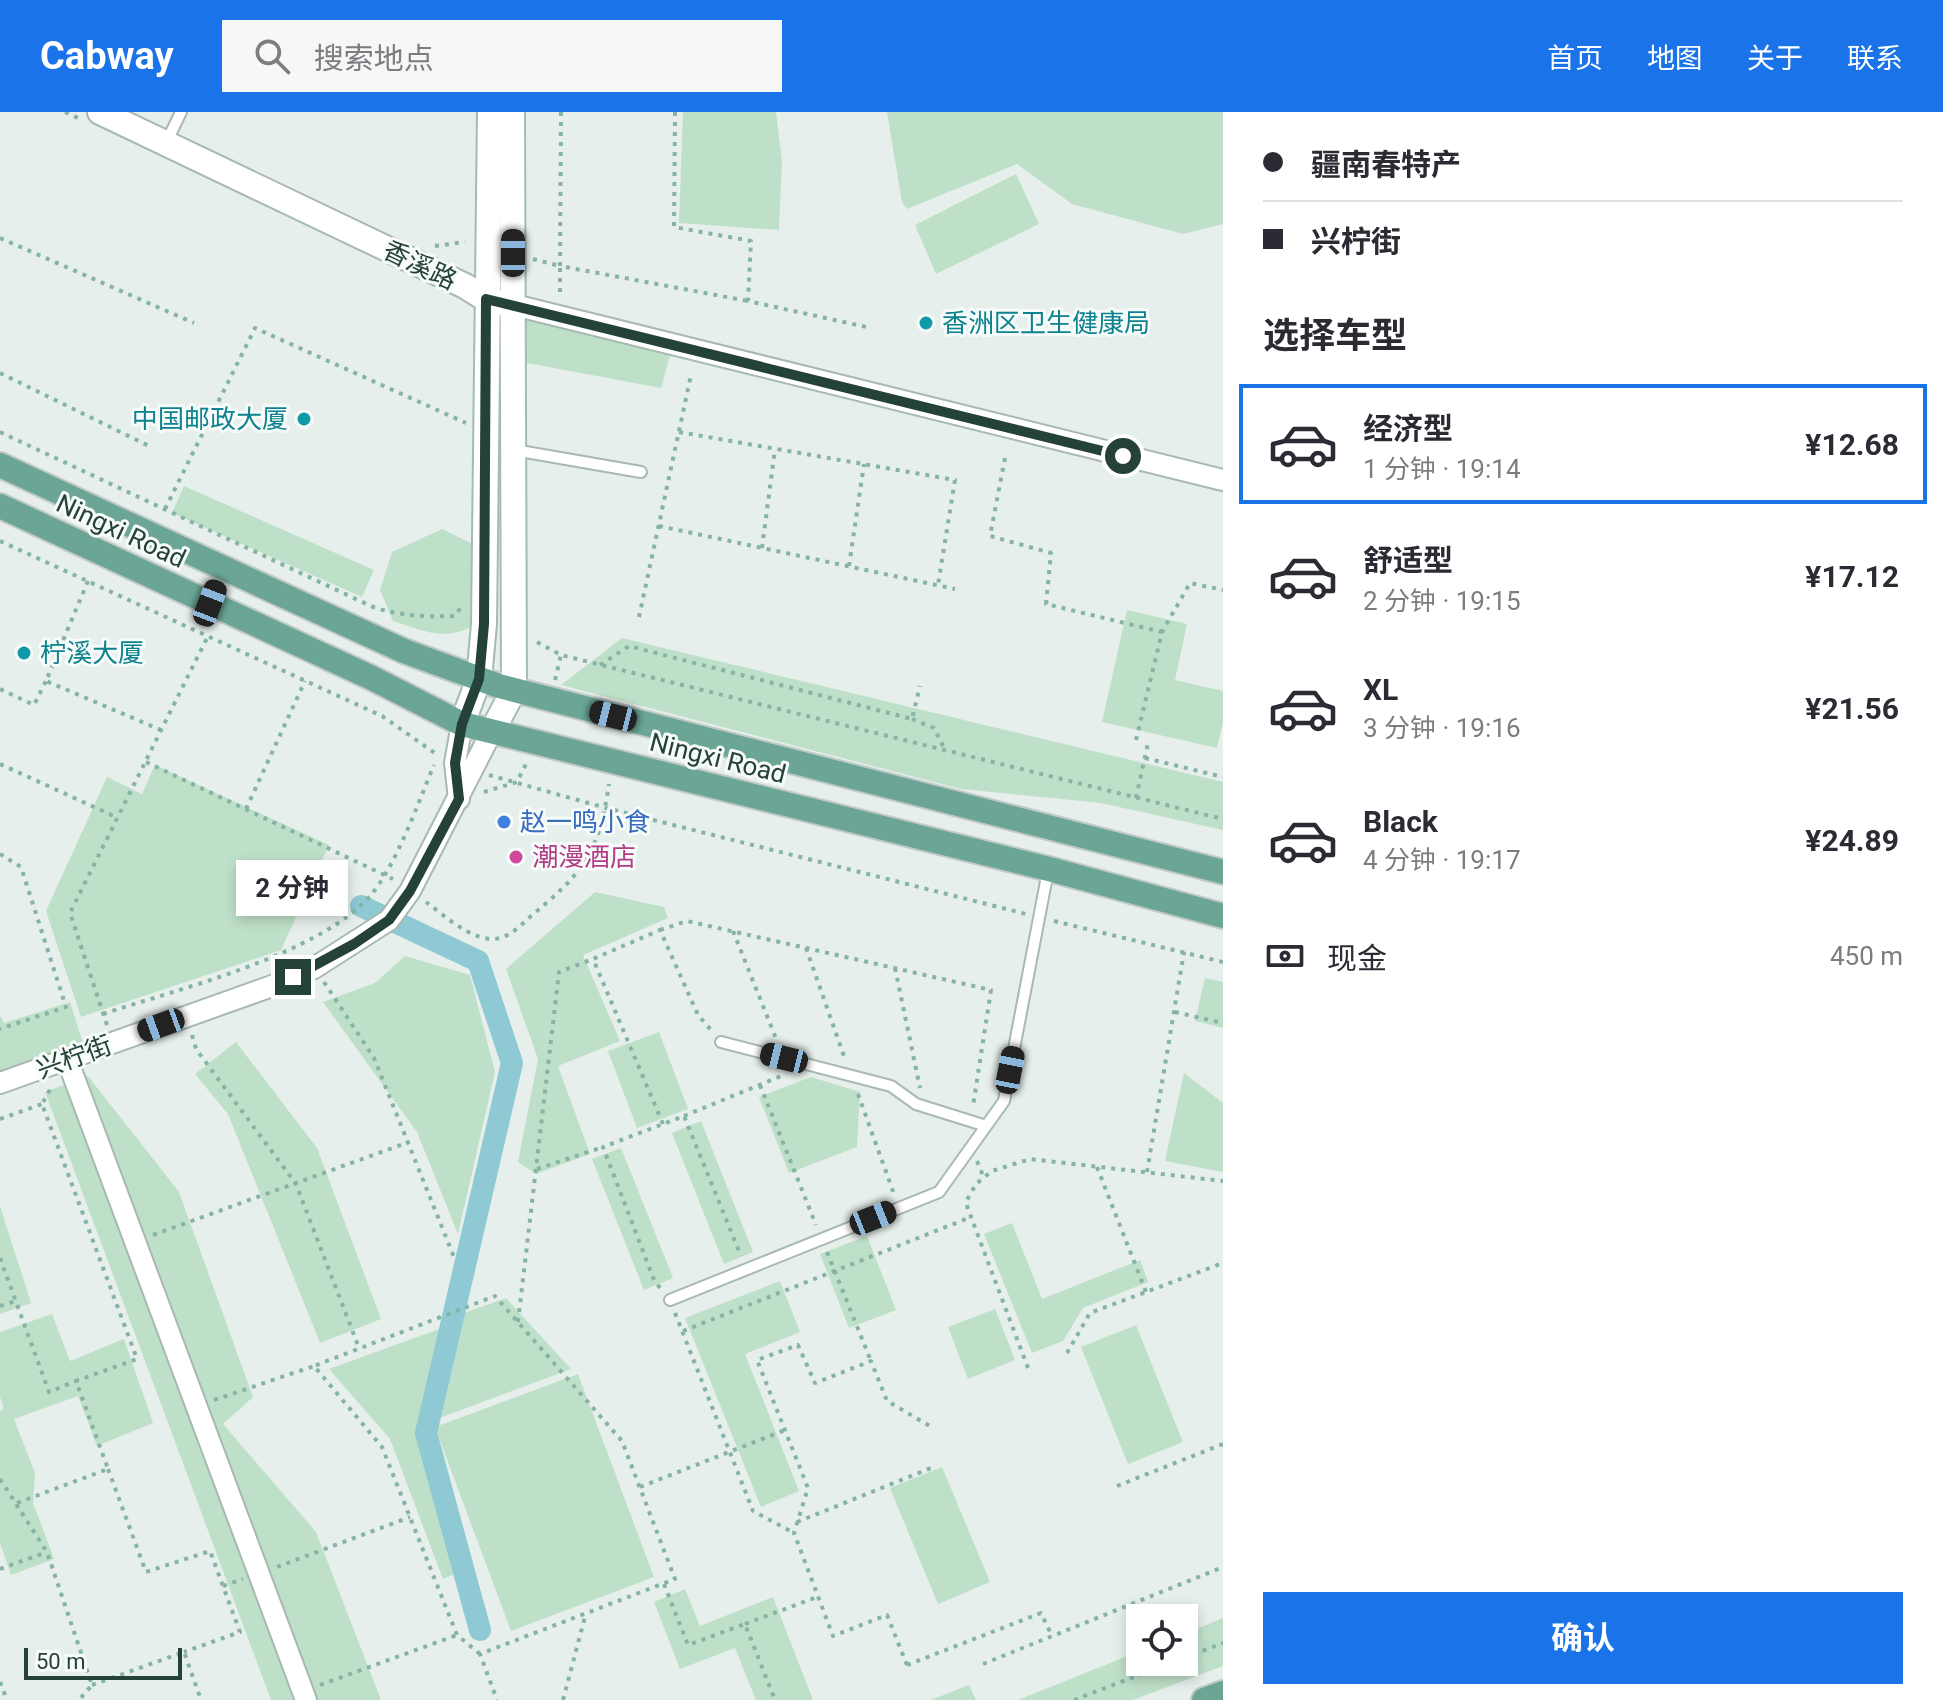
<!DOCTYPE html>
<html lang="zh">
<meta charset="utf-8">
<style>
:root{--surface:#fff;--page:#f7f7f7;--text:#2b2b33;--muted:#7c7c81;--line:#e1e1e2;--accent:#1a73e8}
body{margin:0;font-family:Roboto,"Noto Sans SC",sans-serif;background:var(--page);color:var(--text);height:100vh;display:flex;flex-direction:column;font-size:30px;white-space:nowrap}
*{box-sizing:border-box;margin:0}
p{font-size:26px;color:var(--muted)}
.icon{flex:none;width:44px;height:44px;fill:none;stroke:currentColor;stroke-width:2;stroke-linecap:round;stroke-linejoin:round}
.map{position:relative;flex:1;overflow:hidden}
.drawer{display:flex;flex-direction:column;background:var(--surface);width:720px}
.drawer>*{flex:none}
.hud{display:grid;align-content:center;height:176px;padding:0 40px;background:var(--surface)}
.tools{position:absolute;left:1126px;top:1492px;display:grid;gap:16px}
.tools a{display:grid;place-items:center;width:72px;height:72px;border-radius:0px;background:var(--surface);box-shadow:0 4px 12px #0003;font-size:40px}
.scale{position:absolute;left:24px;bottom:20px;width:158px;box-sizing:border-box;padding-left:8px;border:4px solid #24423a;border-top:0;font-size:22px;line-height:28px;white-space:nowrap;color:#24423a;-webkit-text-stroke:6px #f7fbf9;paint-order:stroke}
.end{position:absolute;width:36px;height:36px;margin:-18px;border:10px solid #24423a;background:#fff;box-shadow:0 0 0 4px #fff}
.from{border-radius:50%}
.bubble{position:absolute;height:56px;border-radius:0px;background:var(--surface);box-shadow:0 4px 12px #0003;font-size:26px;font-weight:700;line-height:56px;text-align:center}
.car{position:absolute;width:24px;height:48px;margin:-24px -12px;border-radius:10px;box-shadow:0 0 6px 2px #0007;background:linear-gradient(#222 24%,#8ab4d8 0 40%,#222 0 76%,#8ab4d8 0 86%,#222 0)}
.hud b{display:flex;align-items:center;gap:28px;height:76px;font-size:30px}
.hud b+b{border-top:2px solid var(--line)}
.hud i{width:20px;height:20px;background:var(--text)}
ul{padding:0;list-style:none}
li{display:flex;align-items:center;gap:24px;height:120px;margin:0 16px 12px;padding:0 24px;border:4px solid transparent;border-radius:0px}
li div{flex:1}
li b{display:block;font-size:30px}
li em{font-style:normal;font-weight:700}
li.active{border-color:var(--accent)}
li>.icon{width:72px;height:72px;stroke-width:1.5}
h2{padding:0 40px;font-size:36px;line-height:96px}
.pay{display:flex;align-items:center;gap:20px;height:88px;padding:0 40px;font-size:30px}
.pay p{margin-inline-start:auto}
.button{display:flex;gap:16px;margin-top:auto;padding:16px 40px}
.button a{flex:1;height:92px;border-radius:0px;background:var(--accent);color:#fff;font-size:32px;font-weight:700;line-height:92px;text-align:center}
header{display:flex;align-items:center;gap:48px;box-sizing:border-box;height:112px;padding:0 40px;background:var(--accent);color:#fff}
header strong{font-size:38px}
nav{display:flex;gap:44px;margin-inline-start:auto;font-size:28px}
.search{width:560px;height:72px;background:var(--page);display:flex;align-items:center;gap:20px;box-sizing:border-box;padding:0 28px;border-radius:0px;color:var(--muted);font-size:30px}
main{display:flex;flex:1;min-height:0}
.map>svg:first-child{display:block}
.green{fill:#bfe0c8}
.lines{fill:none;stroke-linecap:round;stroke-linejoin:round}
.canal{stroke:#8ec9d4;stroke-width:22}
.service-casing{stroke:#a8b8b2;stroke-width:14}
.minor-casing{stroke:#a8b8b2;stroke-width:24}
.tertiary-casing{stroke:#a8b8b2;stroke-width:28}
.secondary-casing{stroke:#a4bbb3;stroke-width:28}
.primary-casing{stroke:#c2cac8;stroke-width:28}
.path{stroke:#86b3a5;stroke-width:4;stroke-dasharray:4 6;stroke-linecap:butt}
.service{stroke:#fff;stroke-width:10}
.minor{stroke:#fff;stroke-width:20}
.tertiary{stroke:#fff;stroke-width:24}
.secondary{stroke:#fff;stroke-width:24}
.primary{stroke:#6aa596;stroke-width:24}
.route{stroke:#24423a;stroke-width:10}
.culture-dot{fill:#0f9aa8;stroke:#f7fbf9;stroke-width:3}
.shop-dot{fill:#3f7fe0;stroke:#f7fbf9;stroke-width:3}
.hotel-dot{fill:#d1479c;stroke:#f7fbf9;stroke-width:3}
.labels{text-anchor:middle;stroke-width:6;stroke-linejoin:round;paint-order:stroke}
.street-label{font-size:26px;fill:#24423a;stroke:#f7fbf9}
.culture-label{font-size:26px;fill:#0d838f;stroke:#f7fbf9;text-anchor:start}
.shop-label{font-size:26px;fill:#366cbe;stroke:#f7fbf9;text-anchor:start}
.hotel-label{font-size:26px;fill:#b23c85;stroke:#f7fbf9;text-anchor:start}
</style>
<header>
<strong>Cabway</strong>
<div class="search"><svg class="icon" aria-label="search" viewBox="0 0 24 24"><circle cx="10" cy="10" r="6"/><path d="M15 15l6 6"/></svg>搜索地点</div>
<nav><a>首页</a><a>地图</a><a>关于</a><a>联系</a></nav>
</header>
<main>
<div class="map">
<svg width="1223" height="1588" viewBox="0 0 1223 1588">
<rect width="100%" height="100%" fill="#e6efeb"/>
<g class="green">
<path d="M683,0H776L782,49L779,118L679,111Z"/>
<path d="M887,0H1223V112L1183,122L1072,92L1017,52L907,97L902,90Z"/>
<path d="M1016,62L1039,112L936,162L915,113Z"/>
<path d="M521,201L671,239L661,276L522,250Z"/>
<path d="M184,374L374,458L362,485L172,401Z"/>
<path d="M442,417L475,433L472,514C445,530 421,518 393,509L380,478L392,440Z"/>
<path d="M1127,498L1187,512L1175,568L1223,579V610L1217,636L1102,610Z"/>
<path d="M622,526L1223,670V718L1101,691L961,677L561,573Z"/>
<path d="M155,653L329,733L281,838L81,905L46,799L107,665L142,682Z"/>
<path d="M595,780L664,795L668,806L583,843L620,929L558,954L590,1042L536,1062L518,1050L538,947L506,857Z"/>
<path d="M405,844L470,863L495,960L458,1122L417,1020L323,890L375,871Z"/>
<path d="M1205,866L1223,870V916L1195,909Z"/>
<path d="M70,890L83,931L0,960V903L4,911Z"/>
<path d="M659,920L688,997L637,1016L608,939Z"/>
<path d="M236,930L317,1036L381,1207L320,1231L228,1002L195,962Z"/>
<path d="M1184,961L1223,991V1060L1165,1049Z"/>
<path d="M88,964L179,1080L253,1285L223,1312L316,1420L381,1588H271L45,980Z"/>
<path d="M811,965L860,980L857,1035L789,1061L759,985Z"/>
<path d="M701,1009L753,1140L724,1152L672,1021Z"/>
<path d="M621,1036L673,1166L644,1178L592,1047Z"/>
<path d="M0,1094L31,1191L0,1202Z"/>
<path d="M1012,1111L1042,1187L1140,1148L1148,1170L1083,1196L1063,1229L1032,1241L984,1122Z"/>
<path d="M867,1124L896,1198L849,1216L820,1142Z"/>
<path d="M780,1169L800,1220L745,1242L799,1379L761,1395L685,1206Z"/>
<path d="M506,1186L571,1257L437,1307L458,1203Z"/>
<path d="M995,1197L1015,1248L968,1267L948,1215Z"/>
<path d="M52,1202L70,1249L124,1227L153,1311L97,1334L78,1284L14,1307L35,1361L33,1391L54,1447L11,1463L0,1431V1299L4,1297L0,1285V1220Z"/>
<path d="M1136,1213L1183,1330L1128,1352L1081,1235Z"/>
<path d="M442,1216L416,1320L455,1462L443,1467L390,1327L329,1257Z"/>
<path d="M578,1262L654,1465L511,1519L435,1315Z"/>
<path d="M942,1355L990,1470L938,1492L890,1376Z"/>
<path d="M685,1477L700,1514L773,1485L813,1588H756L735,1536L680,1557L654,1490Z"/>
<path d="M1223,1506V1554L1133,1588H1018L1140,1539V1550H1184V1522Z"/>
<path d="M969,1573L976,1588H931Z"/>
</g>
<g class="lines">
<path class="canal" d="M361,794L478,849L512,951L426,1321L480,1518"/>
<g class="service-casing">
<g id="service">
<path d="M166,31L181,0"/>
<path d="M514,338L641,360"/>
<path d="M721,930L891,974L916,992L983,1013"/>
<path d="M670,1188L939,1080L1004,989L1048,759"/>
</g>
</g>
<g class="minor-casing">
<g id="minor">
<path d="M514,193L1223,368"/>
<path d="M459,687L455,651L462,612"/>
<path d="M67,947L306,1588"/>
<path d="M0,971L272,874L314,856L389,808L410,779L491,621"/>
</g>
</g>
<g class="tertiary-casing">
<path id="tertiary" d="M100,0L465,174L486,187L506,192"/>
</g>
<g class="secondary-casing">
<g id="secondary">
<path d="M462,612L479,567L484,512L490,0"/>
<path d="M491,621L514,578L512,0"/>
</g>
</g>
<g class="primary-casing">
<g id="primary">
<path d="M0,353L404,539L499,574L1223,760"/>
<path d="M0,394L372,566L462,612L1049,757L1223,804"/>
<path d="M1204,1588L1223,1581"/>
</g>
</g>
<g class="path">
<path d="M65,0L80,7"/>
<path d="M561,0L560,154L748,189"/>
<path d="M675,0L674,115L751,129L748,189L871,216"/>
<path d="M0,126L194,211"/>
<path d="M435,134L465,130"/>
<path d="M533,147L560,154V185"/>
<path d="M0,261L149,334"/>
<path d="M0,320L373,495C401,504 426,505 455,504L461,495"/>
<path d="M679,320L955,368L938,473"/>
<path d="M1005,346L990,424L1051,441L1046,492L1162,520"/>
<path d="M165,397L255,216L466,311"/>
<path d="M659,414L955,477"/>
<path d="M0,429L382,604L436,642"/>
<path d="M762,436L775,337"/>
<path d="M849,454L864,352"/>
<path d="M88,469L46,569L161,618"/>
<path d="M639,505L691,263"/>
<path d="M537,530L561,543L1223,707"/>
<path d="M600,553L629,534L912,607L920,574"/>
<path d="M555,568L561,543"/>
<path d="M0,577L34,593L46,569"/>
<path d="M912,607L934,616L945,638"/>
<path d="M1136,628L1162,520L1190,471L1223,478"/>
<path d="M1145,646L1223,665"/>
<path d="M146,650L393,767"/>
<path d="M0,652L118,706"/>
<path d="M489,663L606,696L1026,802"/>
<path d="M484,680L517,670L528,648"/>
<path d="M1136,686L1148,631"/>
<path d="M246,697L305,569"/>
<path d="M0,742L21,755L66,895L0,917"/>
<path d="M426,790C444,803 467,825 490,827C507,828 519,815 531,804C583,761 599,741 609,672"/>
<path d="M1054,809L1223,850"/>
<path d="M660,818L687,809L991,878L973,994"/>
<path d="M733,819L777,929"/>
<path d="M806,836L845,947"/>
<path d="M895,856L920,976"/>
<path d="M324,870L374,946L454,1145"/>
<path d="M1175,900L1223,911"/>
<path d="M103,902C178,877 318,843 370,784C396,754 418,691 434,653"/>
<path d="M107,913L70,801L208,524"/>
<path d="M192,923L196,937L296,1072L359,1236"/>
<path d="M760,973L816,1113"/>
<path d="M858,982L894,1082"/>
<path d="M684,1004L786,962"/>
<path d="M0,1007L42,992"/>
<path d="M663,1012L593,847L660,818L698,903L711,918"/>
<path d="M977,1049L984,1066"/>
<path d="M1097,1055L1146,1180"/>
<path d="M537,1057L603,1035"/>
<path d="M1147,1060L1184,840"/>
<path d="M153,1123L409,1030"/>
<path d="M827,1140L871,1249"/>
<path d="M0,1146L49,1280L76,1269"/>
<path d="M660,1176L654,1168L603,1035L684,1004L741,1144"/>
<path d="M0,1194L16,1189"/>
<path d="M675,1201L753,1399L794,1421"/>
<path d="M518,1210L559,860L593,847"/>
<path d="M683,1219L971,1105"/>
<path d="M1067,1241L1090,1201L1223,1151"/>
<path d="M1028,1256L968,1097L966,1090L976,1072L992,1059L1030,1047L1223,1069"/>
<path d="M214,1288L314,1254"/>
<path d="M108,1357L146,1460L210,1439L240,1520L184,1540"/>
<path d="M0,1367L47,1440L92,1573L79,1588"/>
<path d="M1117,1374L1223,1332"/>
<path d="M640,1375L785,1318"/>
<path d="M17,1391L108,1357L76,1269L137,1247L42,992L52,974"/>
<path d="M797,1410L931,1356"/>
<path d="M277,1455L410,1405"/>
<path d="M0,1457L47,1440"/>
<path d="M664,1472L688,1533L745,1512L775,1588"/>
<path d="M223,1474L243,1467"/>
<path d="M745,1512L817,1485"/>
<path d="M480,1542L457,1523L382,1335L314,1254L495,1184L622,1329L675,1467L480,1542L497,1588"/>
<path d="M1184,1546L1223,1531"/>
<path d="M983,1552L1223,1455"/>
<path d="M907,1553L887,1503L833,1524L794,1421L808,1376L757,1248L798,1233L815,1271L871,1249L887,1289L930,1314"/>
<path d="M907,1553L1041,1501L1052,1524"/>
<path d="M0,1570L7,1588"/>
<path d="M92,1573L184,1540L201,1588"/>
<path d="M320,1573L457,1523"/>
<path d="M563,1588L586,1501"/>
<path d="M1074,1588L1173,1550"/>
</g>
<use href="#service" class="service"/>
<use href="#minor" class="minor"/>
<use href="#tertiary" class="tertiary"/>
<use href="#secondary" class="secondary"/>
<use href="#primary" class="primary"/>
</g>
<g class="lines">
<path class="route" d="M293,865L354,832L389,808L410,779L459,687L455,651L462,612L479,567L484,512L486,187L1123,344"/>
</g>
<g class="culture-dot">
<circle cx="926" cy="211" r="8"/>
<circle cx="304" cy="307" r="8"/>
<circle cx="24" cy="541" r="8"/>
</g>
<circle class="shop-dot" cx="504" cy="710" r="8"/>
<circle class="hotel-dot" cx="516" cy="745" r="8"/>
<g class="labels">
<g class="street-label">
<text transform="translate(420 153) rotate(26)" y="9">香溪路</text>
<text transform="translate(121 419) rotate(25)" y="9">Ningxi Road</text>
<text transform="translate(718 646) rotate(14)" y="9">Ningxi Road</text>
<text transform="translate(74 945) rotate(-20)" y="9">兴柠街</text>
</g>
<g class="culture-label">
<text x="942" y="220">香洲区卫生健康局</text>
<text x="288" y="316" text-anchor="end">中国邮政大厦</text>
<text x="40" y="550">柠溪大厦</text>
</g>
<g class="shop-label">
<text x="520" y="719">赵一鸣小食</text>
</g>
<g class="hotel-label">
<text x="532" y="754">潮漫酒店</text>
</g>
</g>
</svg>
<div class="tools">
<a><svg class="icon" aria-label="locate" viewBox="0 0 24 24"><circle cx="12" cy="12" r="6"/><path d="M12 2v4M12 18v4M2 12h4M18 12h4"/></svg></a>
</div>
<div class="scale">50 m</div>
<i class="end from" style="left:1123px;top:344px"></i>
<i class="end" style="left:293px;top:865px"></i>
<div class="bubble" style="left:236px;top:748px;width:112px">2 分钟</div>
<i class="car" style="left:513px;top:141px;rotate:0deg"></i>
<i class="car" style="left:210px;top:491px;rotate:21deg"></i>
<i class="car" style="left:613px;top:604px;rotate:284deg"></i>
<i class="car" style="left:161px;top:913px;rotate:250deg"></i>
<i class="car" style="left:784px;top:946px;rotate:284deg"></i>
<i class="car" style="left:1010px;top:958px;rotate:11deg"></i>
<i class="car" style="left:873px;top:1106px;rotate:68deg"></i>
</div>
<section class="drawer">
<div class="hud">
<b><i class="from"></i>疆南春特产</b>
<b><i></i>兴柠街</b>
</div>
<h2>选择车型</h2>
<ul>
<li class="active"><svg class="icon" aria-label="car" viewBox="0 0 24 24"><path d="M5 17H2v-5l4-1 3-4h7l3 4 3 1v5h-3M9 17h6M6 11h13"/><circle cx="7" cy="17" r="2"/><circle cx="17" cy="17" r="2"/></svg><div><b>经济型</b><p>1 分钟 · 19:14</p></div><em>¥12.68</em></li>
<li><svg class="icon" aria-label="car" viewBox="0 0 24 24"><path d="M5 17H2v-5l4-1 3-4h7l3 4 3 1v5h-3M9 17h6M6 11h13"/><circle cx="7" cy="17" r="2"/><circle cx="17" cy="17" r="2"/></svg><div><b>舒适型</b><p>2 分钟 · 19:15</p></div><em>¥17.12</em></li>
<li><svg class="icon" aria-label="car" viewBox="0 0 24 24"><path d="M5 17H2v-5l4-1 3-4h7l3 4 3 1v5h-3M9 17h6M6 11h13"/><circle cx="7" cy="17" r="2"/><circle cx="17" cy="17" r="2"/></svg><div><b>XL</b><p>3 分钟 · 19:16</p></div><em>¥21.56</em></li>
<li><svg class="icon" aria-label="car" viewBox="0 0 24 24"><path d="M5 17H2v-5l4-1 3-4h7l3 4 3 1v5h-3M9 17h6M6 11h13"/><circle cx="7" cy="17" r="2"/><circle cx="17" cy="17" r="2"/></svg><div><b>Black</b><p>4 分钟 · 19:17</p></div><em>¥24.89</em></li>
</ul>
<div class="pay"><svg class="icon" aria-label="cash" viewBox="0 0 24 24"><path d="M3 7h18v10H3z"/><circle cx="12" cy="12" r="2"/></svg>现金<p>450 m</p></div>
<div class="button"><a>确认</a></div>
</section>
</main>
